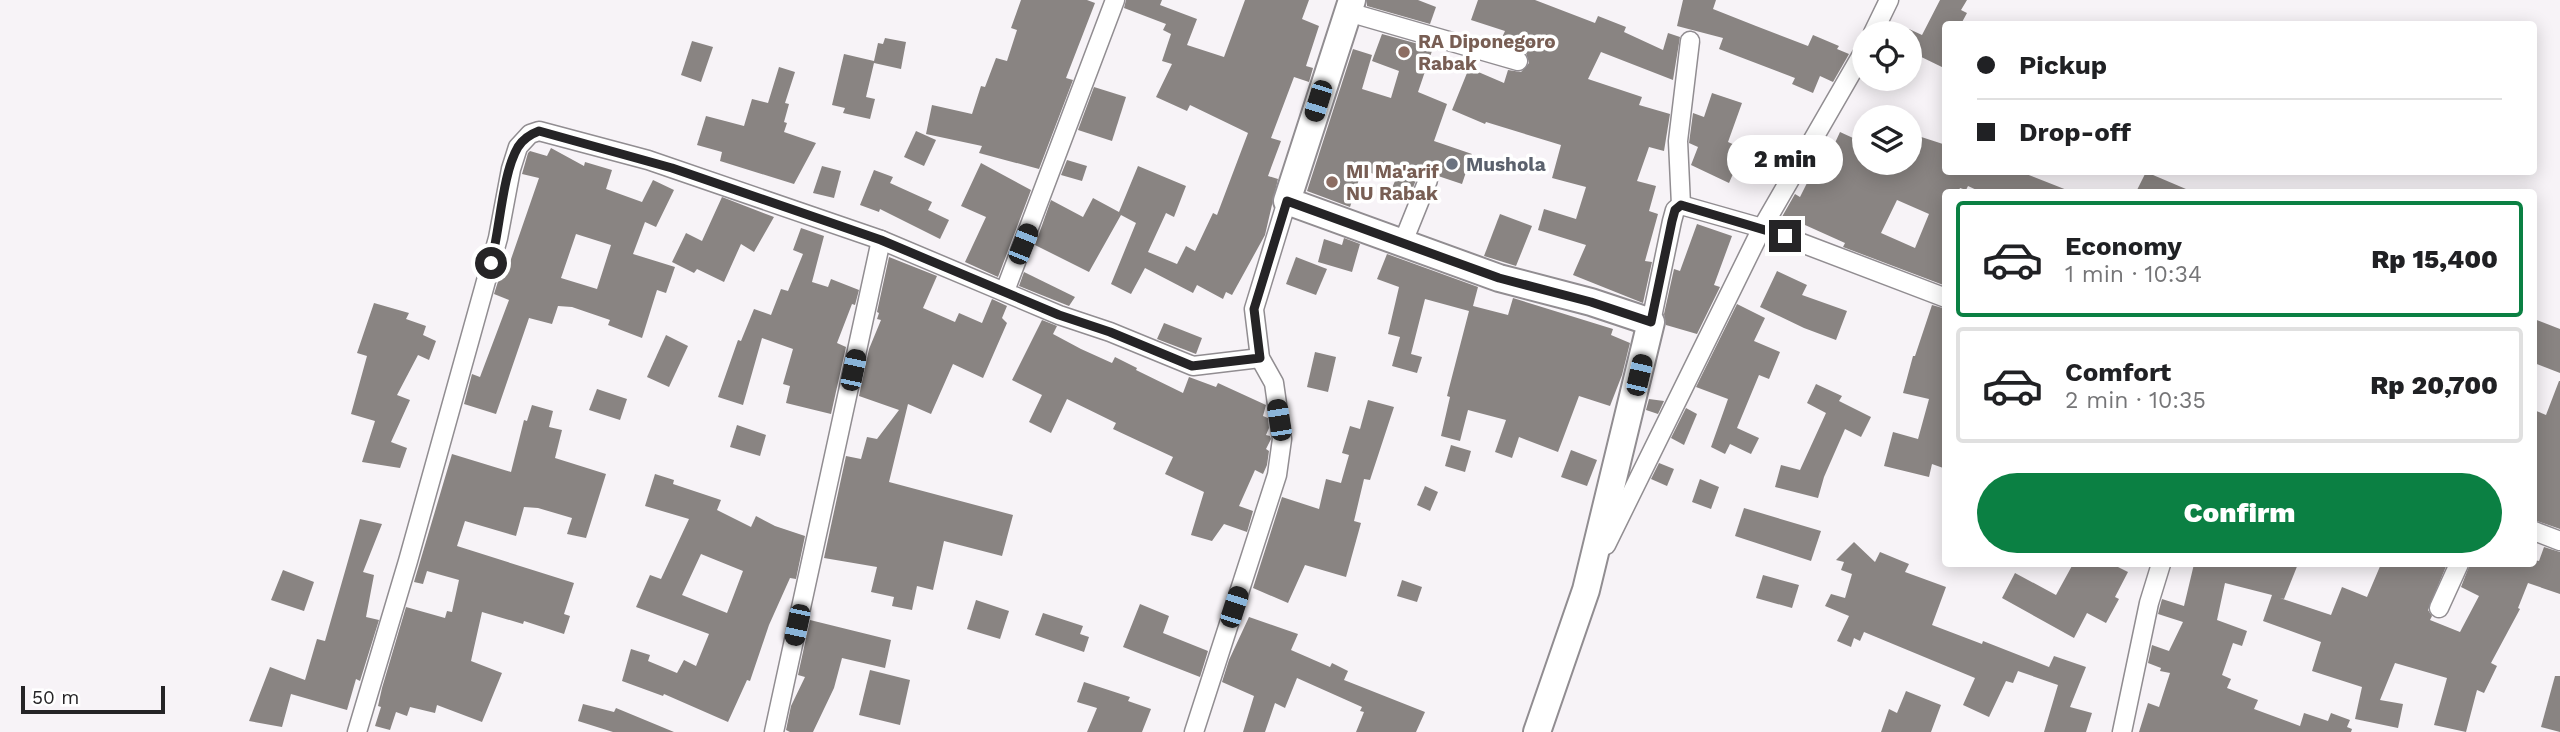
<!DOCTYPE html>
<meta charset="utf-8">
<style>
:root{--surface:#fff;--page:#f6f6f6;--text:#202124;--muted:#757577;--line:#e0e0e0;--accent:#0b8043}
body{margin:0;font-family:"Work Sans",sans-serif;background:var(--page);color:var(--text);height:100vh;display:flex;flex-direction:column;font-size:26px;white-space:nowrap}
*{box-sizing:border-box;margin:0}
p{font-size:23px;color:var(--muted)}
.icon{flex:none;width:38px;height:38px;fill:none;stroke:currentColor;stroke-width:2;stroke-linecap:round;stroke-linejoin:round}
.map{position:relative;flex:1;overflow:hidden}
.sheet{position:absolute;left:1942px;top:189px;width:595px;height:378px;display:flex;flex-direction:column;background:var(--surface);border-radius:7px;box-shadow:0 4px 18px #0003}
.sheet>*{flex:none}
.hud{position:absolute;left:1942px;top:21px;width:595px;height:154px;border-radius:7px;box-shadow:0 4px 18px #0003;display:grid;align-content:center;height:154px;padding:0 35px;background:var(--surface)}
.tools{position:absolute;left:1852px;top:21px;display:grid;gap:14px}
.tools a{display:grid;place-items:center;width:70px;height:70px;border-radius:50%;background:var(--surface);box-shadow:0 4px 18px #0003;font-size:35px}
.scale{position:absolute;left:21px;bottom:18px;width:144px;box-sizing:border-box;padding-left:7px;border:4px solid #252426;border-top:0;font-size:19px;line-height:24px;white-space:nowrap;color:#252426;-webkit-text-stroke:5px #fff;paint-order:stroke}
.end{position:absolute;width:32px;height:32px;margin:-16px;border:9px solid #252426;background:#fff;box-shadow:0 0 0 4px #fff}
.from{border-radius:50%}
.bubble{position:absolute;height:49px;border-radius:24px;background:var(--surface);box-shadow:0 4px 18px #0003;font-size:23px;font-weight:800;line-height:49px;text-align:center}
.car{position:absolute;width:21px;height:42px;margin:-21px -10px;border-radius:9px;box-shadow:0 0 5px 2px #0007;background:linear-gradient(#222 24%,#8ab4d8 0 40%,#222 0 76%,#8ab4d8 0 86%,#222 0)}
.hud b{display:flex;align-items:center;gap:24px;height:66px;font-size:26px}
.hud b+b{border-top:2px solid var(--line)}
.hud i{width:18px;height:18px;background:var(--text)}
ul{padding:12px 0 0;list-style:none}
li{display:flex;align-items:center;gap:21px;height:116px;margin:0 14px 10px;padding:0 21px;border:4px solid var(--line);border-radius:7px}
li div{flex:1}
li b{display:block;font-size:26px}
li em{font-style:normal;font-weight:800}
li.current{border-color:var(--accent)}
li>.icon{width:63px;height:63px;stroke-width:1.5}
.button{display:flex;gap:14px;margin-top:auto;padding:14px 35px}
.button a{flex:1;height:80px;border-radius:42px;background:var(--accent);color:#fff;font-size:28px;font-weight:800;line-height:80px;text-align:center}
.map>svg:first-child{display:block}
.building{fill:#898482;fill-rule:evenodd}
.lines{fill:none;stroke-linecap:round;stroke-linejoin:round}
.street-casing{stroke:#918d91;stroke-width:21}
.secondary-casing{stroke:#918d91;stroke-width:30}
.street{stroke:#fff;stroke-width:18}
.secondary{stroke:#fff;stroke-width:26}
.route{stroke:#252426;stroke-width:9}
.education-dot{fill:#8d6e63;stroke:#fff;stroke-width:2.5}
.worship-dot{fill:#6b7280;stroke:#fff;stroke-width:2.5}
.labels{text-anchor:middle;stroke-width:7;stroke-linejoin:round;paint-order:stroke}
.education-label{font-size:19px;font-weight:bold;fill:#785e54;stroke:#fff;text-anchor:start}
.worship-label{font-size:19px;font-weight:bold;fill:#5b616d;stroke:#fff;text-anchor:start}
</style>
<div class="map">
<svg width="2560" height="732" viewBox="0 0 2560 732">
<rect width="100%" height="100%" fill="#f7f3f7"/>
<g class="building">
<path d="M1021,0H1087L1095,3L1066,78L1073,80L1039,169L979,153L982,146L926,134L932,105L972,114L981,86L985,87L996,58L1007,61L1017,30L1011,28Z"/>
<path d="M1126,0H1162L1160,5L1197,19L1187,45L1224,57L1245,0H1309L1302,19L1319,26L1306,66L1313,68L1309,82L1294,77L1271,138L1281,141L1268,176L1278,179L1265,235L1232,295L1226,292L1223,299L1197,285L1193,293L1145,268L1131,294L1111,284L1136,223L1121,215L1089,272L1035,245L1051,200L1083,217L1093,198L1119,212L1138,166L1186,186L1174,217L1166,213L1148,252L1177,264L1186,246L1195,251L1213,213L1217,215L1248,133L1190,105L1187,111L1156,97L1172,64L1162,61L1171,34L1163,30L1166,24L1124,8Z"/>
<path d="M1367,0H1418L1436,7L1430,24L1367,6Z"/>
<path d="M1478,0H1535L1595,23L1598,16L1626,27L1624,32L1663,50L1668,33L1680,37L1673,80L1601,52L1588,79L1642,97L1639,105L1670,114L1664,151L1649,147L1637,181L1656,186L1649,211L1658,214L1645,261L1652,262L1643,303L1573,275L1586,245L1538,230L1544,209L1576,219L1586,187L1552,178L1561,145L1486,122L1485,124L1452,110L1469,68L1504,83L1508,70L1521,72L1529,63L1526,53L1499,44L1505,31L1471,20Z"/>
<path d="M1683,0H1716L1713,9L1756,26L1808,46L1813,35L1839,46L1837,49L1849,54L1833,82L1820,76L1813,93L1792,84L1795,78L1719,49L1723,38L1677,26Z"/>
<path d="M1940,0H1967L1961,10L1967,13L1961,24H1946V69L1909,51V29L1922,35Z"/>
<path d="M1382,34L1433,48L1418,92L1447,104L1434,141L1472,154L1462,184L1438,176L1433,170L1426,169L1418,175L1410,195L1392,188L1395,181L1362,170L1350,207L1307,191L1353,49L1372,55L1362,89L1391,98L1399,71L1372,61Z"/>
<path d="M885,38L906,42L901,69L874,63L866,97L875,99L870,119L843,113L845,108L832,105L844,54L874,61L878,43L883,44Z"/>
<path d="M692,41L713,47L701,82L681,75Z"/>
<path d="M779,67L795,72L785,103L789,104L784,122L787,123L784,132L816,143L794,184L720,161L722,152L697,145L706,116L744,126L752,99L768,103Z"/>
<path d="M1094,87L1126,97L1112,141L1078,130Z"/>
<path d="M1712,93L1742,103L1728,142L1744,149L1729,183L1691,165L1698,147L1689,143L1693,113L1704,117Z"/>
<path d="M916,131L936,140L924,166L904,157Z"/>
<path d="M1840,132L1864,143V163H1909V133L1946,145V172H2021L2072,192H1981L1968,186L1966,190L1960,188L1958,192H1946V286L1843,247L1845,243L1805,225L1802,231L1779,222L1795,194L1800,197L1822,153L1829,156ZM1897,200L1929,214L1915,248L1881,233Z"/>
<path d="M551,148L584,166L585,162L612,170L606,189L642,202L653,180L674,190L656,227L645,222L633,254L675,267L666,293L657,290L642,338L608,325L610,320L572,307L558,306L552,324L529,318L496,414L464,404L472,374L480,377L509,300L494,294L505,260L510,262L539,178L522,174L528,153L530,151L547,156ZM576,234L611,245L597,289L561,278Z"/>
<path d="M1067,160L1087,166L1082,181L1061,175Z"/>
<path d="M981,163L1031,190L998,277L965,262L986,217L961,206Z"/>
<path d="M822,166L841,171L834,198L813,193Z"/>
<path d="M874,170L893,177L890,183L932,202L928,210L949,220L940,239L880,209L879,212L860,205Z"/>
<path d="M2146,172L2193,192H2136Z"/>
<path d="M722,197L774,217L754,252L741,244L724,282L697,269L694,273L672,262L686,233L702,241Z"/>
<path d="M1500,214L1532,226L1516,266L1484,256Z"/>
<path d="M1697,224L1732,236L1714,285L1720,287L1697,334L1666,325L1664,314L1674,269L1680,271Z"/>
<path d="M801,228L824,236L812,282L828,287L831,279L859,290L855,305L852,304L837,343L846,347L831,414L786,403L790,386L783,384L793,349L762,338L743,405L718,397L738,340L741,341L754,309L771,315L781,289L788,291L803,254L793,250Z"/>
<path d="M1344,238L1360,244L1352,272L1318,262L1324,239L1342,245Z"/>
<path d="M1387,254L1478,287L1473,306L1508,315L1513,298L1613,329L1611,335L1630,343L1622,375L1610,406L1579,396L1558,452L1519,437L1512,458L1495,452L1506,420L1468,410L1460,441L1441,436L1450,397L1447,396L1469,311L1425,299L1411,354L1422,357L1417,373L1392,366L1400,337L1388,334L1399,287L1377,279Z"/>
<path d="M889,257L937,276L923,308L955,322L959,313L982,323L992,299L1007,306L1002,318L1007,323L983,378L953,364L931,414L908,404L889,482L1013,515L1002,556L944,541L933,590L917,586L912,610L892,606L894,597L871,592L877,567L824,558L846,456L861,459L867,437L877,439L899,410L859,396L869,349L881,320L877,319L879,313L877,312Z"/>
<path d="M1296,257L1327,269L1316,295L1286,284Z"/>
<path d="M1777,271L1807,285L1802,295L1847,311L1836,340L1804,328L1760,307Z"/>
<path d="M1024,272L1075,297L1069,306L1019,286Z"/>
<path d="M374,303L409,313L406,319L426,326L423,335L436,341L429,360L418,355L397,395L410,400L391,442L407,448L400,468L362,462L375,421L351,414L367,356L357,353Z"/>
<path d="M1737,304L1765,318L1754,341L1780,352L1769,379L1759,375L1737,428L1759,438L1751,454L1730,444L1725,454L1711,447L1728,399L1696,387Z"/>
<path d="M1932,305L1946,309V469L1932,464L1929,477L1884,466L1893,432L1918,439L1929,399L1903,393L1913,356H1915Z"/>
<path d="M2534,319L2560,329V373L2534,363Z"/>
<path d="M1042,320L1057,326L1053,334L1081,349L1112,363L1115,357L1137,368L1136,370L1183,393L1189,377L1216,387L1218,383L1266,405L1263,416L1268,418L1269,428L1266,435L1270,436L1271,439L1266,449L1269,451L1267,465L1263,474L1255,470L1239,506L1253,511L1247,532L1224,524L1212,541L1191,535L1204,492L1165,474L1173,457L1113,429L1116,423L1067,399L1051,433L1029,422L1042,395L1012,380Z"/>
<path d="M1164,323L1202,338L1196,354L1157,339Z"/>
<path d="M666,335L688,346L669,387L647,377Z"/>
<path d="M1315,352L1336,357L1328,392L1307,387Z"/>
<path d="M2559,381H2560V529L2534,520V410L2546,415Z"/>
<path d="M1816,384L1842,396L1839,401L1871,417L1861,437L1845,429L1824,477L1818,498L1775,487L1781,465L1800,470L1826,413L1807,403Z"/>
<path d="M597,389L627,399L620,420L589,410Z"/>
<path d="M1649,399L1664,401L1658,414L1646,410Z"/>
<path d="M1368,400L1394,407L1370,480L1364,479L1354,521L1361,523L1346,577L1305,565L1288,603L1253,588L1282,497L1319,509L1326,479L1341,483L1349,455L1342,453L1350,426L1360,429Z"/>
<path d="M532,405L553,411L549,427L562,430L555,458L606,474L586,538L567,534L572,518L538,508L524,507L516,536L465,521L457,546L574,583L564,614L570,616L564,634L524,621L523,624L482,612L471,661L502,673L482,722L437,705L435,713L410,707L407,716L396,712L390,730L375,726L381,707L378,706L382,688L406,607L445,618L447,611L452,612L459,580L427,571L423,584L414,582L452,454L511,472L524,420L527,421Z"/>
<path d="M1686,408L1697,414L1684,445L1671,438Z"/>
<path d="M737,425L766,435L760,456L730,447Z"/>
<path d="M1451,445L1471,451L1465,472L1445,466Z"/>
<path d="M1571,450L1597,460L1587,486L1561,477Z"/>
<path d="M1659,463L1674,469L1667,486L1651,479Z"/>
<path d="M655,474L674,480L673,484L721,500L717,510L751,527L756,516L775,526L805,536L796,579L790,578L769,625L750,681L747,680L728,722L664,694L663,696L622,681L631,649L650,655L648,661L677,673L684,660L696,666L709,634L636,607L650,575L661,579L689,519L645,506ZM701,554L743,571L727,613L682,595Z"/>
<path d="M1700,479L1719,487L1711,509L1692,502Z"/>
<path d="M1425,486L1438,492L1430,511L1417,505Z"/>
<path d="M1744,508L1821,531L1811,561L1735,536Z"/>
<path d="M360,519L382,524L363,572L374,575L366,617L379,620L360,681L356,679L347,710L291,694L282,727L249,721L270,667L305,680L317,639L325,641Z"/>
<path d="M1854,542L1875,562L1880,552L1909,564L1905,572L1946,587L1932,625L1982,644L1983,641L2049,667L2054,656L2086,667L2070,707L2092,713L2086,732H2044L2058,685L2018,671L2013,683L2006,681L1989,717L1963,705L1975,678L1864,632L1860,641L1854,638L1851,647L1837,641L1849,616L1825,606L1831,594L1845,598L1852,574L1841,570L1844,562L1836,560Z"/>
<path d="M2544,547L2560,552V594L2528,583L2518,608L2520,609L2491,663L2497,666L2484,693L2477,690L2466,732L2434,725L2447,678L2395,663L2380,700L2403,704L2398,728L2355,719L2362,687L2312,671L2321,642L2263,621L2272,595L2225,583L2217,620L2247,631L2242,646L2233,643L2222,675L2231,679L2227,688L2258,700L2254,709L2300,726L2304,713L2328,721L2331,713L2350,720L2347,727L2352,729L2351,732H2139L2148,703L2159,707L2170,673L2160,671L2161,668L2148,663L2152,645L2169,651L2183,622L2158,614L2162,599L2184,606L2194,564H2298L2284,599L2280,598L2331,615L2342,587L2367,597L2381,564H2447L2428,610L2432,616L2430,620L2460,632L2479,596L2461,587L2470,564H2534V560L2539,561Z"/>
<path d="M2073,564H2112L2128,572L2115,597L2119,599L2106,623L2087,613L2074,638L2002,598L2015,573L2056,595Z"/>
<path d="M283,570L314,582L304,611L271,600Z"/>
<path d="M1763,575L1799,585L1792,608L1756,598Z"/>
<path d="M1402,580L1422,587L1417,602L1397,596Z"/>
<path d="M976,600L1009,611L1000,639L967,629Z"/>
<path d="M1140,604L1169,616L1163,633L1208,651L1200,677L1123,647Z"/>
<path d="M1043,613L1083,626L1080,634L1089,637L1084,652L1035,635Z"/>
<path d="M1249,617L1298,634L1291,650L1330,667L1332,663L1348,671L1344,680L1425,712L1416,732H1356L1364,712L1360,711L1362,707L1297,678L1285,708L1275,703L1265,732H1243L1254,696L1222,682L1229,660Z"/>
<path d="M810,620L891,640L885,668L842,658L834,688L813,732H790L786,730L791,706L805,677L798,675Z"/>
<path d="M870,670L910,680L900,725L859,715Z"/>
<path d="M2555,676H2560V732L2541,727Z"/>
<path d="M1084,682L1130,697L1128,701L1151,709L1142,732H1087L1097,708L1077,702Z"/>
<path d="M1906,691L1941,705L1931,732H1881L1889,709L1897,713Z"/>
<path d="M583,704L614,712L616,708L674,732H613L578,721Z"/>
</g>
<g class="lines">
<g class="street-casing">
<g id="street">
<path d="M1348,12L1518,61"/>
<path d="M1873,33L1889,0"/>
<path d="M1681,205L1678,141L1690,41"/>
<path d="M1403,242L1428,180"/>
<path d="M1005,291L1115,0"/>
<path d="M1651,322L1672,221L1675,210L1681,205L1762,228L1946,298"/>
<path d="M2534,531L2560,541"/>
<path d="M1606,545L1762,228L1864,51"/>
<path d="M2439,608L2459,564"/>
<path d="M357,732L408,561L498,238L511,169L518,147L530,134L539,131L648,160L881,240L1059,315L1110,332L1193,366L1260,358"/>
<path d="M774,732L881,240"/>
<path d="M1194,732L1277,475L1282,439L1274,383L1260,358L1254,309L1287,201"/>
<path d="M2122,732L2149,603L2161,564"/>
</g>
</g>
<g class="secondary-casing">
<path id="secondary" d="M1352,0L1287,201L1499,278L1591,302L1651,322L1586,590L1537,732"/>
</g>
<use href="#street" class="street"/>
<use href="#secondary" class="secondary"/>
</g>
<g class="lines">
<path class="route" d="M491,263C500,230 502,174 518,147C523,139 531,134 539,131L672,168L881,240L1059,315L1110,332L1192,366L1260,358L1254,309L1287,201L1499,278L1591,302L1651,322L1672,221L1675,210L1681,205L1785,236"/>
</g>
<g class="education-dot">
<circle cx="1404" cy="52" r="7"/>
<circle cx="1332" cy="182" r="7"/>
</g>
<circle class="worship-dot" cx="1452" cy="164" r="7"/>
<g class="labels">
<g class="education-label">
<text x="1418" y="48">RA Diponegoro<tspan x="1418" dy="22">Rabak</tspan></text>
<text x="1346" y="178">MI Ma'arif<tspan x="1346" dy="22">NU Rabak</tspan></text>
</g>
<g class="worship-label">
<text x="1466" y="171">Mushola</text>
</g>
</g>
</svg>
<div class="tools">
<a><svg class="icon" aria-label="locate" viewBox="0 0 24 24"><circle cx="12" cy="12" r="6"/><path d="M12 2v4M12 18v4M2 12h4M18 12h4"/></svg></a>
<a><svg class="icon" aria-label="layers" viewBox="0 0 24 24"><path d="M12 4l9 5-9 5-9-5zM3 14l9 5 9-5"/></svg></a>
</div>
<div class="scale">50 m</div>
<i class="end from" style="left:491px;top:263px"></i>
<i class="end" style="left:1785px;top:236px"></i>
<div class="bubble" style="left:1727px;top:135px;width:116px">2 min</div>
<i class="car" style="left:1318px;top:101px;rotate:197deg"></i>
<i class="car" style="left:1023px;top:244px;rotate:22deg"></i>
<i class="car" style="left:853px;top:370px;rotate:12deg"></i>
<i class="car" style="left:1639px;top:375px;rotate:13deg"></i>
<i class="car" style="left:1279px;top:420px;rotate:351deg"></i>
<i class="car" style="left:1234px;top:607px;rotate:18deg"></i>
<i class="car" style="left:797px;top:625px;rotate:192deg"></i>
<div class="hud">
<b><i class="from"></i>Pickup</b>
<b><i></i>Drop-off</b>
</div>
<section class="sheet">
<ul>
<li class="current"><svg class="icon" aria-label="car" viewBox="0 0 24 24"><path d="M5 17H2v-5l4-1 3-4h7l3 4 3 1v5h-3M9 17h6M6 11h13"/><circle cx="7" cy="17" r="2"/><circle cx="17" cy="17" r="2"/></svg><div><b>Economy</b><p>1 min · 10:34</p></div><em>Rp 15,400</em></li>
<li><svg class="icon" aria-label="car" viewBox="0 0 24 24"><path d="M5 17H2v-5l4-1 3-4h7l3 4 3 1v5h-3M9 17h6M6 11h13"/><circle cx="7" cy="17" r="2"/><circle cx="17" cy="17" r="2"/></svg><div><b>Comfort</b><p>2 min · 10:35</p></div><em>Rp 20,700</em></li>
</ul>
<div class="button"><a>Confirm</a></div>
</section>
</div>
